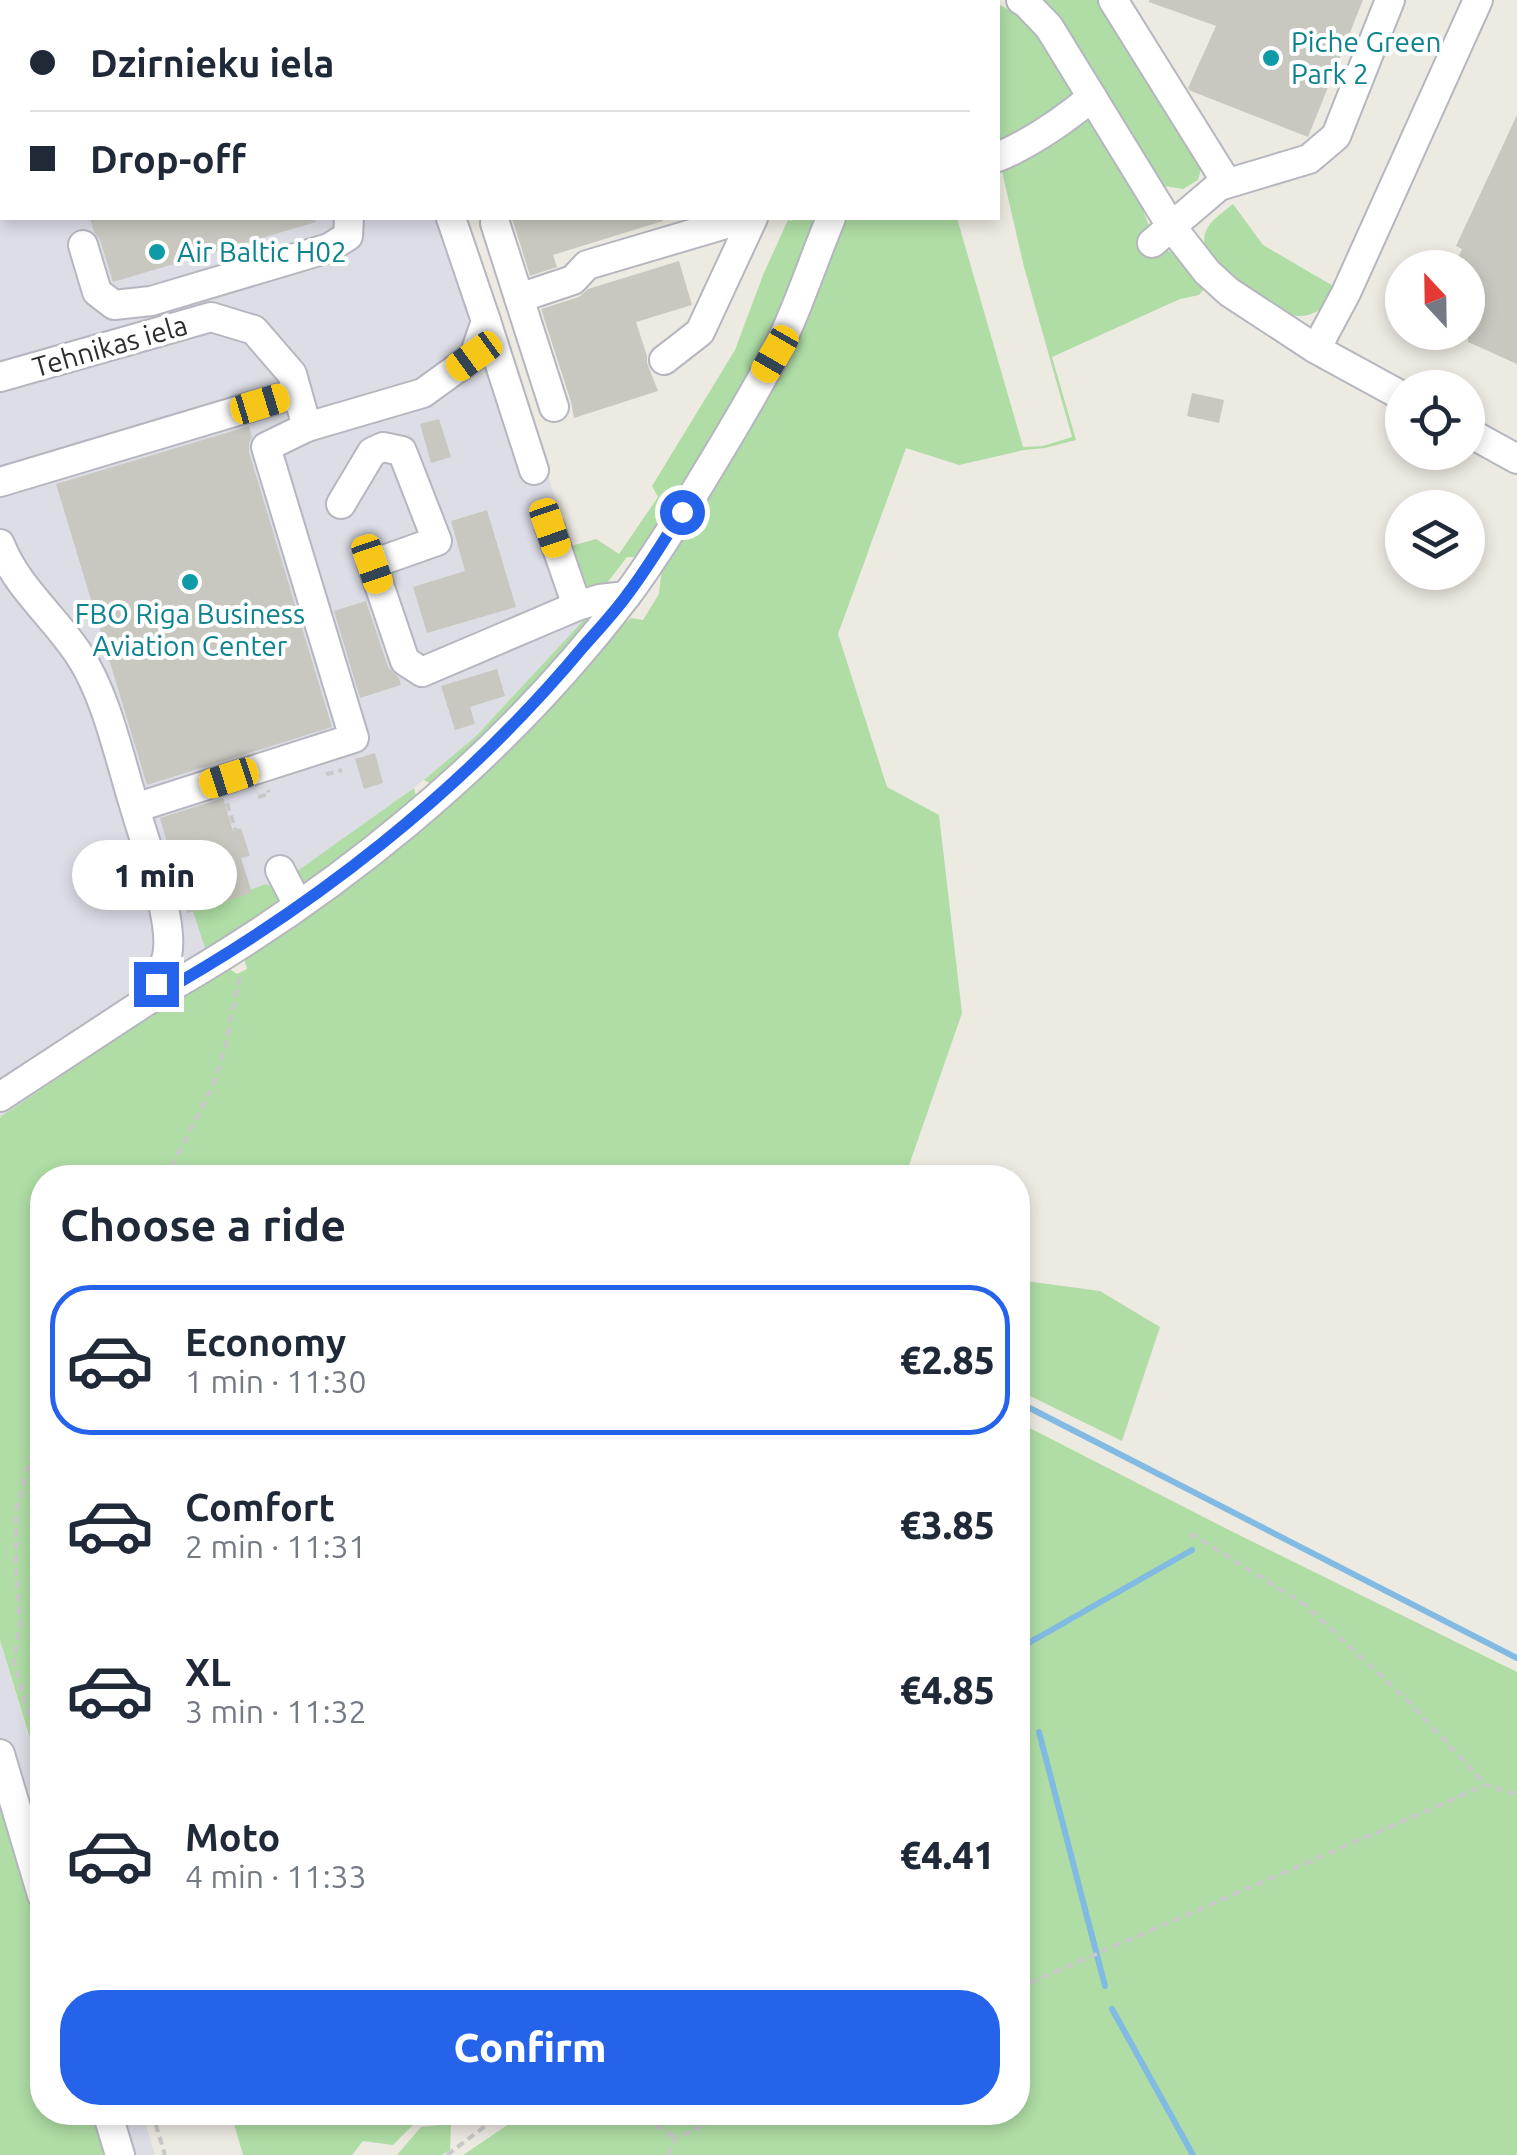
<!DOCTYPE html>
<meta charset="utf-8">
<style>
:root{--surface:#fff;--page:#f6f6f7;--text:#1f2937;--muted:#747a83;--line:#e0e1e3;--accent:#2563eb}
body{margin:0;font-family:Ubuntu,sans-serif;background:var(--page);color:var(--text);height:100vh;display:flex;flex-direction:column;font-size:38px;white-space:nowrap}
*{box-sizing:border-box;margin:0}
p{font-size:32px;color:var(--muted)}
.icon{flex:none;width:55px;height:55px;fill:none;stroke:currentColor;stroke-width:2;stroke-linecap:round;stroke-linejoin:round}
.map{position:relative;flex:1;overflow:hidden}
.panel{position:absolute;left:30px;top:1165px;width:1000px;height:960px;display:flex;flex-direction:column;background:var(--surface);border-radius:40px;box-shadow:0 5px 15px #0003}
.panel>*{flex:none}
.banner{position:absolute;left:0px;top:0px;width:1000px;height:220px;box-shadow:0 5px 15px #0003;display:grid;align-content:center;height:220px;padding:0 30px;background:var(--surface)}
.needle{width:65px;rotate:338deg}
.tools{position:absolute;left:1385px;top:250px;display:grid;gap:20px}
.tools a{display:grid;place-items:center;width:100px;height:100px;border-radius:50%;background:var(--surface);box-shadow:0 5px 15px #0003;font-size:50px}
.end{position:absolute;width:45px;height:45px;margin:-22px;border:12px solid #2563eb;background:#fff;box-shadow:0 0 0 5px #fff}
.from{border-radius:50%}
.bubble{position:absolute;height:70px;border-radius:35px;background:var(--surface);box-shadow:0 5px 15px #0003;font-size:32px;font-weight:800;line-height:70px;text-align:center}
.car{position:absolute;width:30px;height:60px;margin:-30px -15px;border-radius:12px;box-shadow:0 0 8px 2px #0007;background:linear-gradient(#f5c518 24%,#345 0 40%,#f5c518 0 76%,#345 0 86%,#f5c518 0)}
.banner b{display:flex;align-items:center;gap:35px;height:95px;font-size:38px}
.banner b+b{border-top:2px solid var(--line)}
.banner i{width:25px;height:25px;background:var(--text)}
ul{padding:0;list-style:none}
li{display:flex;align-items:center;gap:30px;height:150px;margin:0 20px 15px;padding:0 10px;border:5px solid transparent;border-radius:40px}
li div{flex:1}
li b{display:block;font-size:38px}
li em{font-style:normal;font-weight:800}
li.current{border-color:var(--accent)}
li>.icon{width:90px;height:90px;stroke-width:1.5}
h2{padding:0 30px;font-size:45px;line-height:120px}
.button{display:flex;gap:20px;margin-top:auto;padding:20px 30px}
.button a{flex:1;height:115px;border-radius:40px;background:var(--accent);color:#fff;font-size:40px;font-weight:800;line-height:115px;text-align:center}
.map>svg:first-child{display:block}
.airport{fill:#dddde6}
.green{fill:#afdda5}
.lines{fill:none;stroke-linecap:round;stroke-linejoin:round}
.stream{stroke:#81bae3;stroke-width:6}
.building{fill:#c9c8c0}
.minor-casing{stroke:#b5b6bf;stroke-width:32}
.path{stroke:#c8c8c8;stroke-width:4;stroke-dasharray:8 5;stroke-linecap:butt}
.minor{stroke:#fff;stroke-width:28}
.route{stroke:#2563eb;stroke-width:12}
.culture-dot{fill:#0f9aa8;stroke:#fff;stroke-width:4}
.labels{text-anchor:middle;stroke-width:8;stroke-linejoin:round;paint-order:stroke}
.culture-label{font-size:28px;fill:#0d838f;stroke:#fff;text-anchor:start}
.street-label{font-size:28px;fill:#2d2d2d;stroke:#fff}
</style>
<div class="map">
<svg width="1517" height="2155" viewBox="0 0 1517 2155">
<rect width="100%" height="100%" fill="#edeae2"/>
<g class="airport">
<path d="M0,0H402L403,2H2V218H465L592,612L475,737L449,760L397,801L284,880L207,954L206,979L0,1117Z"/>
<path d="M0,1640L42,1782V2112L142,2113L155,2155H0Z"/>
</g>
<g class="green">
<path d="M1042,0H1102L1203,162L1198,180L1183,189L1164,186L1060,18Z"/>
<path d="M998,4C1041,24 1066,79 1089,118C1107,147 1124,176 1142,205C1146,222 1155,243 1171,252L1175,249L1207,285L1199,295L1180,299L1052,357L1076,440L1045,448L1024,450L959,465L906,448L838,634L887,787L939,815L962,1013L905,1177L42,1178V1747L34,1752L0,1640V1117L206,979L227,967L237,974L247,969L244,958C331,899 419,838 495,765C530,732 562,694 595,658C607,645 616,629 631,618L643,620L659,594L662,568L778,369L846,218H957L1023,447L1043,446L1072,437L1024,267L998,154Z"/>
<path d="M1233,204L1263,245L1335,287L1330,303C1321,309 1312,316 1300,316C1267,317 1230,273 1207,253C1197,228 1216,218 1233,204Z"/>
<path d="M794,218H811L814,224C798,267 782,311 761,352C725,424 681,491 636,557H627L600,592L588,598L571,546L596,539L619,554L658,497L652,486L735,350L763,275L788,220L792,221Z"/>
<path d="M595,608V618L486,736L431,784L424,780L475,737Z"/>
<path d="M414,788L417,800L309,884L297,881L293,874Z"/>
<path d="M266,884L275,887L278,903L275,909L207,954L193,911Z"/>
<path d="M1018,1280L1100,1291L1160,1327L1122,1441L1018,1390Z"/>
<path d="M1018,1422L1225,1528L1517,1672V2155H463L525,2113L1018,2112Z"/>
<path d="M0,1789L42,1927V2112L99,2113L113,2155H0Z"/>
<path d="M231,2113H300L295,2125L316,2113H425L393,2145L363,2141L352,2155H243Z"/>
<path d="M451,2124L450,2150L442,2155H397L421,2127Z"/>
</g>
<g class="lines">
<g class="stream">
<path d="M1018,1402L1517,1658"/>
<path d="M1018,1649L1192,1550"/>
<path d="M1039,1732L1105,1986"/>
<path d="M1112,2009L1193,2155"/>
</g>
</g>
<g class="building">
<path d="M1149,0H1363L1308,137L1191,91L1188,88L1216,26L1149,2Z"/>
<path d="M1517,115V364L1468,342V268H1453L1462,249L1456,246Z"/>
<path d="M90,218H315L316,222L113,282L100,240L94,232Z"/>
<path d="M512,218H662L663,221L553,255L557,267L530,276Z"/>
<path d="M679,261L692,305L636,322L647,356V363L658,391L574,418L571,402L541,309L579,297L588,289Z"/>
<path d="M1192,393L1224,400L1219,423L1187,416Z"/>
<path d="M439,419L451,457L431,463L420,424Z"/>
<path d="M249,426L252,437L249,443V452L332,727L147,785L56,484Z"/>
<path d="M487,510L516,607L427,633L413,587L465,571L451,521Z"/>
<path d="M366,601L388,667L399,678L401,685L360,698L334,611Z"/>
<path d="M497,669L505,696L470,707L475,724L455,730L441,686Z"/>
<path d="M375,753L383,783L364,789L355,759Z"/>
<path d="M223,798L233,831L241,828L250,856L241,858L252,893L187,913L160,818Z"/>
</g>
<g class="lines">
<g class="minor-casing">
<g id="minor">
<path d="M5,0L6,2"/>
<path d="M389,0L390,2"/>
<path d="M842,0V2"/>
<path d="M1021,0L1026,3L1049,27L1171,226L1207,272L1229,292L1316,349L1402,396"/>
<path d="M1113,0L1222,175L1219,186"/>
<path d="M920,2L921,0"/>
<path d="M998,157C1033,142 1062,122 1092,97"/>
<path d="M495,223L554,407"/>
<path d="M1152,243L1219,186L1309,159L1336,136L1390,0"/>
<path d="M83,245L97,292L114,305L151,301L329,248L348,236L349,218"/>
<path d="M519,298L573,280L587,265L746,218"/>
<path d="M486,321L534,470"/>
<path d="M1316,349L1346,293L1478,0"/>
<path d="M664,360L700,332L753,218"/>
<path d="M0,377L211,317L254,330L292,374L307,427L423,393L474,356L486,321L451,218"/>
<path d="M1468,432L1517,459"/>
<path d="M0,482L297,393"/>
<path d="M341,504L372,452L383,447L402,451L437,541L372,564L405,661L422,672L577,606L600,599L626,596"/>
<path d="M550,528L577,606"/>
<path d="M0,544C17,588 55,617 80,656C107,697 120,761 135,808"/>
<path d="M280,870L298,905"/>
<path d="M148,1000C330,898 499,763 626,596C647,569 666,538 685,508C715,459 746,409 773,358C796,315 812,263 831,218"/>
<path d="M0,1097L148,1000C155,986 164,971 167,956C175,921 145,844 135,808L354,738L266,447L307,427"/>
<path d="M0,1754L42,1895"/>
<path d="M107,2112L120,2155"/>
</g>
</g>
<g class="path">
<path d="M327,772L328,774L342,770"/>
<path d="M258,797L269,794L268,790"/>
<path d="M227,803L240,844L237,845"/>
<path d="M166,1178L214,1084L226,1044L241,972"/>
<path d="M42,1415L17,1507L16,1567L20,1622L14,1661L42,1762"/>
<path d="M1190,1533L1304,1604L1404,1697L1486,1785"/>
<path d="M1018,1988L1486,1785L1517,1795"/>
<path d="M152,2112L165,2155"/>
<path d="M634,2112L676,2138"/>
<path d="M447,2155L504,2112"/>
<path d="M668,2155L676,2138L734,2112"/>
</g>
<use href="#minor" class="minor"/>
</g>
<g class="lines">
<path class="route" d="M156,984L148,1000C312,909 463,791 583,647C598,630 614,613 627,595C647,569 664,540 682,512"/>
</g>
<g class="culture-dot">
<circle cx="1271" cy="58" r="10"/>
<circle cx="157" cy="252" r="10"/>
<circle cx="190" cy="582" r="10"/>
</g>
<g class="labels">
<g class="culture-label">
<text x="1291" y="52">Piche Green<tspan x="1291" dy="32">Park 2</tspan></text>
<text x="177" y="262">Air Baltic H02</text>
<text x="190" y="624" text-anchor="middle">FBO Riga Business<tspan x="190" dy="32">Aviation Center</tspan></text>
</g>
<g class="street-label">
<text transform="translate(110 346) rotate(-16)" y="10">Tehnikas iela</text>
</g>
</g>
</svg>
<div class="tools">
<a><svg class="needle" viewBox="-14 -14 28 28"><path d="M0-13l5 13h-10z" fill="#e53935"/><path d="M0 13l5-13h-10z" fill="#747a83"/></svg></a>
<a><svg class="icon" aria-label="locate" viewBox="0 0 24 24"><circle cx="12" cy="12" r="6"/><path d="M12 2v4M12 18v4M2 12h4M18 12h4"/></svg></a>
<a><svg class="icon" aria-label="layers" viewBox="0 0 24 24"><path d="M12 4l9 5-9 5-9-5zM3 14l9 5 9-5"/></svg></a>
</div>
<i class="end from" style="left:682px;top:512px"></i>
<i class="end" style="left:156px;top:984px"></i>
<div class="bubble" style="left:72px;top:840px;width:165px">1 min</div>
<i class="car" style="left:775px;top:354px;rotate:210deg"></i>
<i class="car" style="left:474px;top:356px;rotate:234deg"></i>
<i class="car" style="left:260px;top:404px;rotate:73deg"></i>
<i class="car" style="left:550px;top:528px;rotate:161deg"></i>
<i class="car" style="left:372px;top:564px;rotate:161deg"></i>
<i class="car" style="left:229px;top:778px;rotate:252deg"></i>
<div class="banner">
<b><i class="from"></i>Dzirnieku iela</b>
<b><i></i>Drop-off</b>
</div>
<section class="panel">
<h2>Choose a ride</h2>
<ul>
<li class="current"><svg class="icon" aria-label="car" viewBox="0 0 24 24"><path d="M5 17H2v-5l4-1 3-4h7l3 4 3 1v5h-3M9 17h6M6 11h13"/><circle cx="7" cy="17" r="2"/><circle cx="17" cy="17" r="2"/></svg><div><b>Economy</b><p>1 min · 11:30</p></div><em>€2.85</em></li>
<li><svg class="icon" aria-label="car" viewBox="0 0 24 24"><path d="M5 17H2v-5l4-1 3-4h7l3 4 3 1v5h-3M9 17h6M6 11h13"/><circle cx="7" cy="17" r="2"/><circle cx="17" cy="17" r="2"/></svg><div><b>Comfort</b><p>2 min · 11:31</p></div><em>€3.85</em></li>
<li><svg class="icon" aria-label="car" viewBox="0 0 24 24"><path d="M5 17H2v-5l4-1 3-4h7l3 4 3 1v5h-3M9 17h6M6 11h13"/><circle cx="7" cy="17" r="2"/><circle cx="17" cy="17" r="2"/></svg><div><b>XL</b><p>3 min · 11:32</p></div><em>€4.85</em></li>
<li><svg class="icon" aria-label="car" viewBox="0 0 24 24"><path d="M5 17H2v-5l4-1 3-4h7l3 4 3 1v5h-3M9 17h6M6 11h13"/><circle cx="7" cy="17" r="2"/><circle cx="17" cy="17" r="2"/></svg><div><b>Moto</b><p>4 min · 11:33</p></div><em>€4.41</em></li>
</ul>
<div class="button"><a>Confirm</a></div>
</section>
</div>
